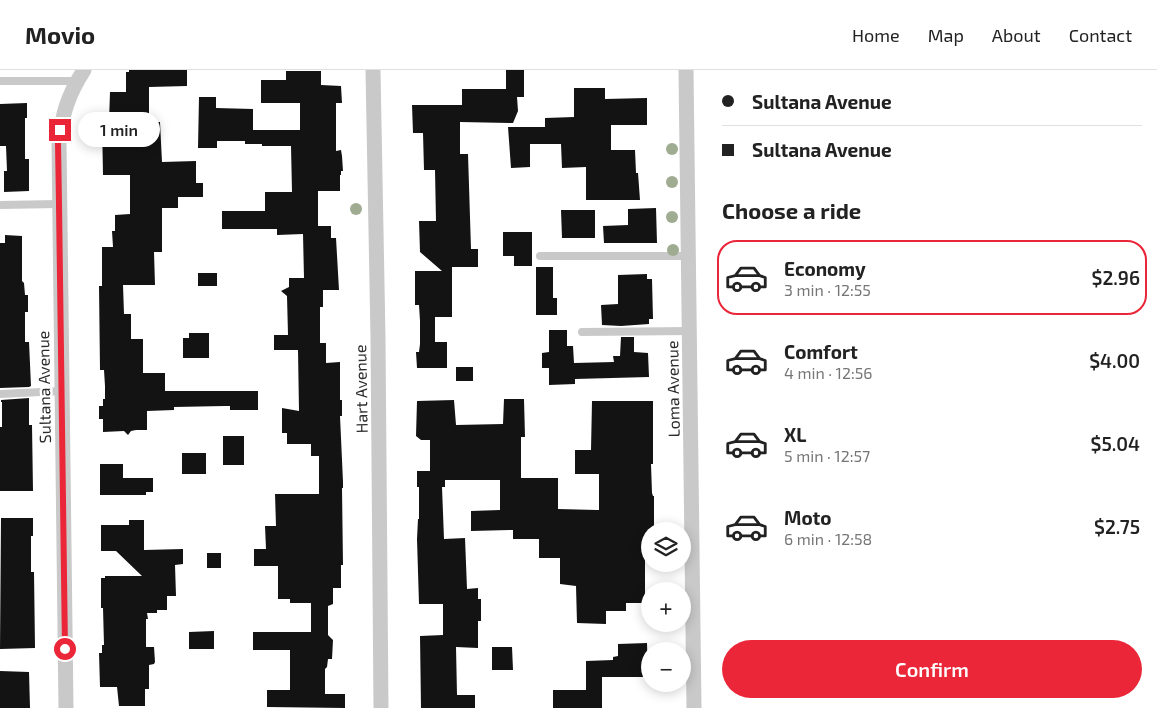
<!DOCTYPE html>
<meta charset="utf-8">
<style>
:root{--surface:#fff;--page:#f2f2f2;--text:#222;--muted:#767676;--line:#e0e0e0;--accent:#ea2638}
body{margin:0;font-family:"Exo 2",sans-serif;background:var(--page);color:var(--text);height:100vh;display:flex;flex-direction:column;font-size:19px;white-space:nowrap}
*{box-sizing:border-box;margin:0}
p{font-size:16px;color:var(--muted)}
.icon{flex:none;width:28px;height:28px;fill:none;stroke:currentColor;stroke-width:2;stroke-linecap:round;stroke-linejoin:round}
.map{position:relative;flex:1;overflow:hidden}
.panel{display:flex;flex-direction:column;background:var(--surface);width:450px}
.panel>*{flex:none}
.hud{display:grid;align-content:center;height:110px;padding:0 15px;background:var(--surface)}
.buttons{position:absolute;left:641px;top:452px;display:grid;gap:10px}
.buttons a{display:grid;place-items:center;width:50px;height:50px;border-radius:50%;background:var(--surface);box-shadow:0 2px 12px #0003;font-size:25px}
.end{position:absolute;width:22px;height:22px;margin:-11px;border:6px solid #ea2638;background:#fff;box-shadow:0 0 0 2px #fff}
.from{border-radius:50%}
.bubble{position:absolute;height:35px;border-radius:18px;background:var(--surface);box-shadow:0 2px 12px #0003;font-size:16px;font-weight:600;line-height:35px;text-align:center}
.hud b{display:flex;align-items:center;gap:18px;height:48px;font-size:19px}
.hud b+b{border-top:1px solid var(--line)}
.hud i{width:12px;height:12px;background:var(--text)}
ul{padding:0;list-style:none}
li{display:flex;align-items:center;gap:15px;height:75px;margin:0 10px 8px;padding:0 5px;border:2px solid transparent;border-radius:20px}
li div{flex:1}
li b{display:block;font-size:19px}
li em{font-style:normal;font-weight:600}
li.selected{border-color:var(--accent)}
li>.icon{width:45px;height:45px;stroke-width:1.5}
h2{padding:0 15px;font-size:22px;line-height:60px}
.primary-button{display:flex;gap:10px;margin-top:auto;padding:10px 15px}
.primary-button a{flex:1;height:58px;border-radius:30px;background:var(--accent);color:#fff;font-size:20px;font-weight:600;line-height:58px;text-align:center}
header{display:flex;align-items:center;gap:30px;box-sizing:border-box;height:70px;padding:0 25px;background:var(--surface);border-bottom:1px solid var(--line)}
header strong{font-size:24px}
nav{display:flex;gap:28px;margin-inline-start:auto;font-size:18px}
main{display:flex;flex:1;min-height:0}
.map>svg:first-child{display:block}
.building{fill:#131313}
.lines{fill:none;stroke-linecap:round;stroke-linejoin:round}
.lane{stroke:#c9c9c9;stroke-width:8}
.street{stroke:#c9c9c9;stroke-width:15}
.tree{fill:#9fac92}
.route{stroke:#ea2638;stroke-width:6}
.labels{text-anchor:middle;stroke-width:5;stroke-linejoin:round;paint-order:stroke}
.street-label{font-size:16px;fill:#2c2c2c;stroke:#fff}
</style>
<header>
<strong>Movio</strong>
<nav><a>Home</a><a>Map</a><a>About</a><a>Contact</a></nav>
</header>
<main>
<div class="map">
<svg width="707" height="638" viewBox="0 0 707 638">
<rect width="100%" height="100%" fill="#fff"/>
<g class="building">
<path d="M129,0H187V16L149,17V52H160L162,92L196,91V113H203V127H178V138H162V182H154L155,215H123L124,244H131V269H143V303H165V321H258V340H230V336H225L174,337V340L147,341V360H136L131,361L128,365L124,361L103,362V349H99V336H103V329H105V316L104,300H100L99,216H102V177H113L112,161H115V145L130,144V105H103L102,52H109L110,22H126V2H129Z"/>
<path d="M506,0H524V27H517L518,41L513,53L460,52V84H468L471,179H478V197H452V247H435V272H447V298H417L416,282H419L420,274V251L419,235H415V201H442L420,182L419,151H436L435,100H424L423,63H413L412,35H462V19H506Z"/>
<path d="M286,1H321V15L341,16L342,33H336V81L341,80L342,86L343,101H341V105H340V121H318V156H331V168H336L339,220H323V237H320V273H326V293L340,292V330H342V346H340L343,412V418H342L343,495H341V518H333V534L328,536V565L333,570L332,589H328L327,597L325,599V624H345V638L267,637V620H290V580H253V562H311V533H290V529H278V496H254V479H266L265,456H276L275,424H319V386H311V374H287V363H282V338L299,341L298,280H274V265H288L287,226L281,221L289,217V208H304L303,164L277,165V159H222V141H265V122H292L291,76H262V74H245V71H217V78H198L199,27H216V38L253,39V60H300V33H261V10H286Z"/>
<path d="M574,18H605V29L647,28V55H611V80H635L636,103H638L640,130H586V97L562,98L561,74H530V97L511,98L508,57H545V48L574,47Z"/>
<path d="M27,33V48H25V89H29V121L4,122V101H7L6,76H0V34Z"/>
<path d="M656,138L657,173H604L603,156L628,155V139Z"/>
<path d="M561,140H595V168H562Z"/>
<path d="M503,162H532V196H514V186H503Z"/>
<path d="M5,165L22,166V211L24,213L25,225H28V242H25V272H29L31,316L29,317L0,318V173H5Z"/>
<path d="M536,197H553V228H557V245H536Z"/>
<rect x="198" y="203" width="19" height="13"/>
<path d="M647,204V209H652L653,249H649V254L621,256L602,255L601,235L618,234V205Z"/>
<path d="M549,260H567V276H573L574,293L614,292L613,286H620L621,267H634V282L648,283L649,307L575,309V314L549,315V298H542V283L549,282Z"/>
<path d="M189,263H209V288H183V268H189Z"/>
<rect x="456" y="297" width="17" height="14"/>
<path d="M29,328V355H32L33,421H0V357H2V332H1V330Z"/>
<path d="M504,329H524L525,367H521V408H558V439L597,440H599V404H575V380H591L592,331H653V394H651L652,423L653,426H654V461H650V487H645V533H626V541H606V554L577,553L576,516L560,514V488H539V469H513V460L471,461V441L500,440V410H445V417H442L444,469L465,468L467,519L478,518V529H481V551H478V578L456,577L457,625H475V638H421L420,566L443,565V534H419L417,469L418,449H419V417H417V401H430V370H421L416,366L417,331L454,330L456,355L503,354Z"/>
<rect x="223" y="366" width="21" height="29"/>
<rect x="182" y="383" width="24" height="21"/>
<path d="M100,394H123V408H153V422H146V425H100Z"/>
<path d="M1,448H33V466H31V502H34L35,578L0,579Z"/>
<path d="M129,450H144V480L183,479V494L175,495L176,526H167V540H157V543H147L148,549H146V577H154L155,592L154,594L149,595V619H145V636H119L117,617H100L99,583H102V575H104L103,538H101V508H105V506H142L116,481H101V455H129Z"/>
<rect x="207" y="483" width="14" height="15"/>
<path d="M214,561V579H189V562Z"/>
<path d="M647,573L648,607H602V638H553V620H586V591L613,590V587L618,586V574Z"/>
<path d="M492,577H512L513,600H492Z"/>
<path d="M0,601L29,602L30,638H0Z"/>
</g>
<g class="lines">
<g class="lane">
<path d="M0,11H77"/>
<path d="M0,135L59,134"/>
<path d="M540,186H688"/>
<path d="M582,262L689,261"/>
<path d="M0,324L62,321"/>
</g>
<g class="street">
<path d="M373,0L378,268L381,638"/>
<path d="M686,0L694,638"/>
<path d="M66,638L59,73C62,44 68,25 84,0"/>
</g>
</g>
<g class="tree">
<circle cx="672" cy="79" r="6"/>
<circle cx="672" cy="112" r="6"/>
<circle cx="356" cy="139" r="6"/>
<circle cx="672" cy="147" r="6"/>
<circle cx="673" cy="180" r="6"/>
</g>
<g class="lines">
<path class="route" d="M60,60L58,73L59,134L65,579"/>
</g>
<g class="labels">
<g class="street-label">
<text transform="translate(44 317) rotate(-91)" y="6">Sultana Avenue</text>
<text transform="translate(361 319) rotate(-91)" y="6">Hart Avenue</text>
<text transform="translate(673 319) rotate(-91)" y="6">Loma Avenue</text>
</g>
</g>
</svg>
<div class="buttons">
<a><svg class="icon" aria-label="layers" viewBox="0 0 24 24"><path d="M12 4l9 5-9 5-9-5zM3 14l9 5 9-5"/></svg></a>
<a>+</a>
<a>−</a>
</div>
<i class="end from" style="left:65px;top:579px"></i>
<i class="end" style="left:60px;top:60px"></i>
<div class="bubble" style="left:78px;top:42px;width:82px">1 min</div>
</div>
<section class="panel">
<div class="hud">
<b><i class="from"></i>Sultana Avenue</b>
<b><i></i>Sultana Avenue</b>
</div>
<h2>Choose a ride</h2>
<ul>
<li class="selected"><svg class="icon" aria-label="car" viewBox="0 0 24 24"><path d="M5 17H2v-5l4-1 3-4h7l3 4 3 1v5h-3M9 17h6M6 11h13"/><circle cx="7" cy="17" r="2"/><circle cx="17" cy="17" r="2"/></svg><div><b>Economy</b><p>3 min · 12:55</p></div><em>$2.96</em></li>
<li><svg class="icon" aria-label="car" viewBox="0 0 24 24"><path d="M5 17H2v-5l4-1 3-4h7l3 4 3 1v5h-3M9 17h6M6 11h13"/><circle cx="7" cy="17" r="2"/><circle cx="17" cy="17" r="2"/></svg><div><b>Comfort</b><p>4 min · 12:56</p></div><em>$4.00</em></li>
<li><svg class="icon" aria-label="car" viewBox="0 0 24 24"><path d="M5 17H2v-5l4-1 3-4h7l3 4 3 1v5h-3M9 17h6M6 11h13"/><circle cx="7" cy="17" r="2"/><circle cx="17" cy="17" r="2"/></svg><div><b>XL</b><p>5 min · 12:57</p></div><em>$5.04</em></li>
<li><svg class="icon" aria-label="car" viewBox="0 0 24 24"><path d="M5 17H2v-5l4-1 3-4h7l3 4 3 1v5h-3M9 17h6M6 11h13"/><circle cx="7" cy="17" r="2"/><circle cx="17" cy="17" r="2"/></svg><div><b>Moto</b><p>6 min · 12:58</p></div><em>$2.75</em></li>
</ul>
<div class="primary-button"><a>Confirm</a></div>
</section>
</main>
